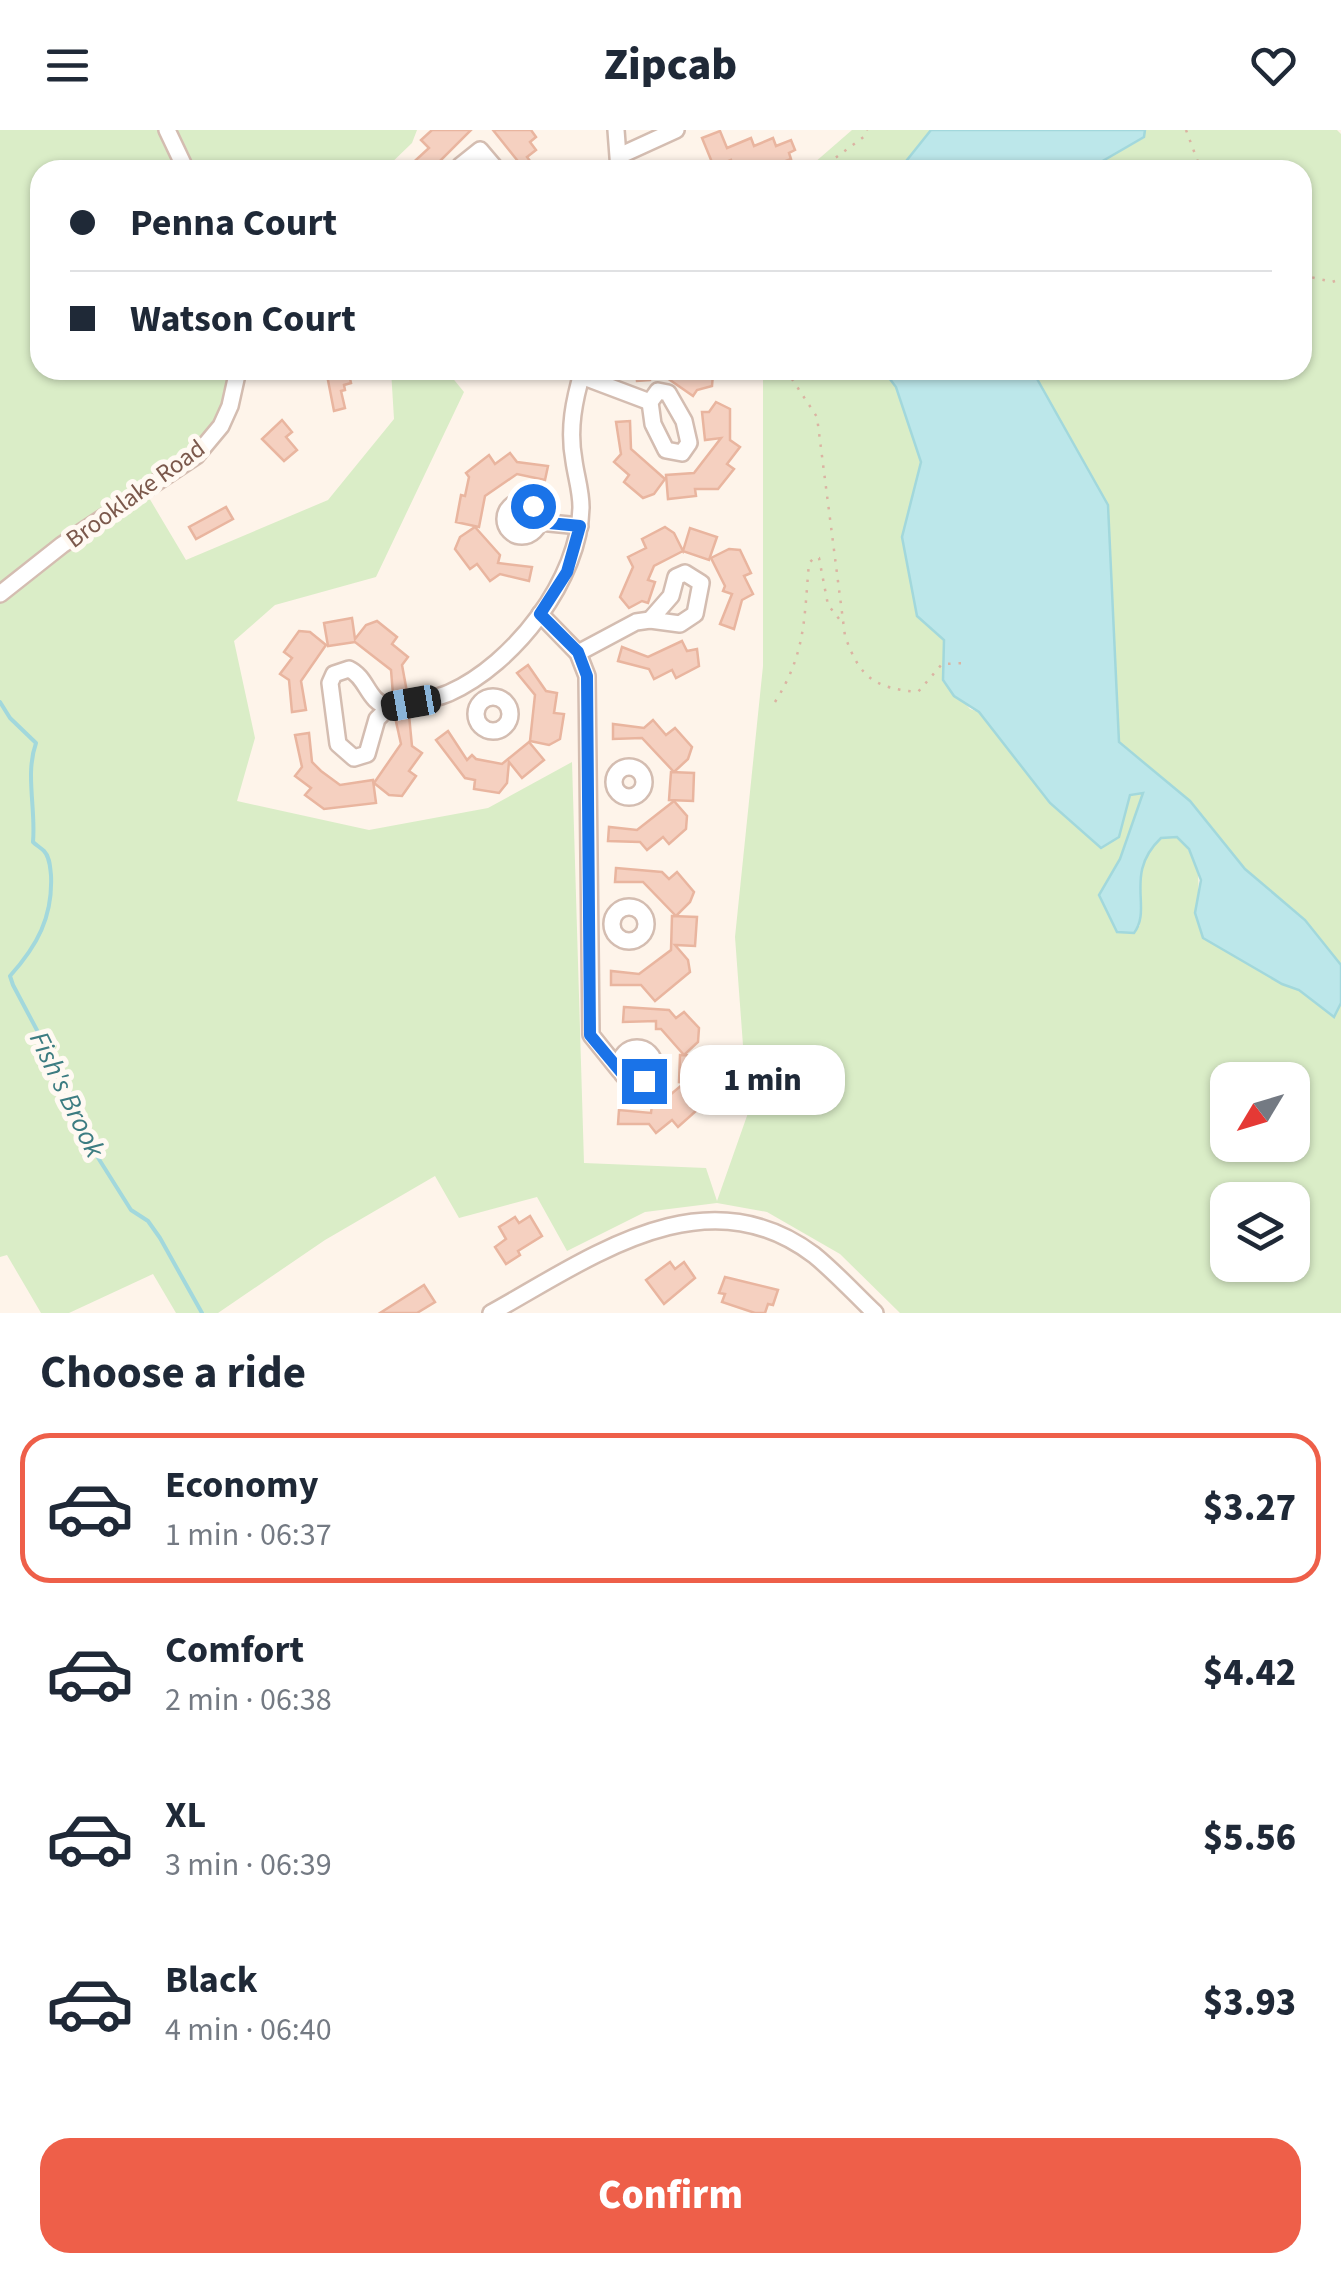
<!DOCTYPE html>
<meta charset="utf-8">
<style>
:root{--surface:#fff;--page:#f2f2f3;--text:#1f2937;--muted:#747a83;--line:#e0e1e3;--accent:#ee5f49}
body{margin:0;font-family:"Source Sans 3",sans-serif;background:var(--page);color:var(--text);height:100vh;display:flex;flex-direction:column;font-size:38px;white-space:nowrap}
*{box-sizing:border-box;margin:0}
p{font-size:32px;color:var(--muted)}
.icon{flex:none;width:55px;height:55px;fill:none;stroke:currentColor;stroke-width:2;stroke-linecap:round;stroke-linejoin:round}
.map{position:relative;height:1183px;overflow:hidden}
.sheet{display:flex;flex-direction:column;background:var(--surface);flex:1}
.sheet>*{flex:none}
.top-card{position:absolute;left:30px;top:30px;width:1282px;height:220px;border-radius:30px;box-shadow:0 2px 8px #0004;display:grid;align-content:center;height:220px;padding:0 40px;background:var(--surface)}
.needle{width:65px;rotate:232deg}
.controls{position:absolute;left:1210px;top:932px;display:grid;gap:20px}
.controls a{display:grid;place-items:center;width:100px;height:100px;border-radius:20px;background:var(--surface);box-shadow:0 2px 8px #0004;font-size:50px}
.end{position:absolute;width:45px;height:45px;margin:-22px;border:12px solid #1a73e8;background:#fff;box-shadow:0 0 0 5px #fff}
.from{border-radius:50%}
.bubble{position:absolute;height:70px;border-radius:30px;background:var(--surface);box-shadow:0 2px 8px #0004;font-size:32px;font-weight:800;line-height:70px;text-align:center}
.car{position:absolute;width:30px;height:60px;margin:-30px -15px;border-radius:12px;box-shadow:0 0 8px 2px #0007;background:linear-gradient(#222 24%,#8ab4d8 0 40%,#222 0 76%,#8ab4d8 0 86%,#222 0)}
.top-card b{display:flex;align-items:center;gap:35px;height:95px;font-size:38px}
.top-card b+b{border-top:2px solid var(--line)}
.top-card i{width:25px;height:25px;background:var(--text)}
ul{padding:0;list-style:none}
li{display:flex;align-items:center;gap:30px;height:150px;margin:0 20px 15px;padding:0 20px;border:5px solid transparent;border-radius:30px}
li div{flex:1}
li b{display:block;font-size:38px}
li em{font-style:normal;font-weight:800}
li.current{border-color:var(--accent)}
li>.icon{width:90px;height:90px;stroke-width:1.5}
h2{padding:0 40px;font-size:45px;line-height:120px}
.action{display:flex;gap:20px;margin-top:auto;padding:20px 40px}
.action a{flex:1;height:115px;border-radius:30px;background:var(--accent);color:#fff;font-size:40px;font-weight:800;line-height:115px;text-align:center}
header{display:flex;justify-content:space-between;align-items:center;height:130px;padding:0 40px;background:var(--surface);font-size:45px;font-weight:800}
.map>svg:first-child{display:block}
.green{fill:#daedc7;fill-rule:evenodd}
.water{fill:#bce7ea;stroke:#a2d8dc;stroke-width:2.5}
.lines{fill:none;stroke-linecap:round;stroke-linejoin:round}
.stream{stroke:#a2d8dc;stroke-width:4}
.building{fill:#f5d0c0;stroke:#e9b59f;stroke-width:2.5}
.minor-casing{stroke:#d4bdb1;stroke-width:20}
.path{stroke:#dbb3a2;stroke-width:2.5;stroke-dasharray:2.5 8;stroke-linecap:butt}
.minor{stroke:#fff;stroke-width:15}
.route{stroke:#1a73e8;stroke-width:12}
.labels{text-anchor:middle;stroke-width:10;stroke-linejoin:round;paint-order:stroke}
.street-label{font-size:25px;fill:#7b584b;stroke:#fff9f2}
.water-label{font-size:28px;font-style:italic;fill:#3c7c81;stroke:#fff9f2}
</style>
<header><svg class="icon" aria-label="menu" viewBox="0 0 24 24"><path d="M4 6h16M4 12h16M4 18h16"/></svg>Zipcab<svg class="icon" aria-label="heart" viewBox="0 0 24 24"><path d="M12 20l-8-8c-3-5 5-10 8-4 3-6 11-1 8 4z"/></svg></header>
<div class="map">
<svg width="1341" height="1183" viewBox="0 0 1341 1183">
<rect width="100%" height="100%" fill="#fef4ea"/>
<g class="green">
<path d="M0,0H417L412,13L384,40H40V240H234C227,308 194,320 142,356L186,430L328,370L394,289L391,240H446L464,262L376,447L275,475L234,511L255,608L237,671L369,700L488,678L572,632L584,1033L706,1038L717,1071L748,983L735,807L763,536V240H883L896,257L922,332L902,407L917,486L944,510V550L970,579L979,582L1050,673L1100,717L1119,707L1130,665L1143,662L1120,729L1100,765L1117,801L1140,796C1139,762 1135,733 1161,708L1177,707C1202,731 1201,751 1195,783L1253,835L1282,854L1299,860L1335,886L1341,873V1183H900L840,1124L767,1082L717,1073L645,1082L567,1121L537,1067L459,1088L435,1046L325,1110L218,1183H176L153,1144L69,1183H41L7,1125L0,1127ZM1228,950H1292V1015H1228ZM1228,1070H1292V1135H1228Z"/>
<path d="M852,0H931L898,40H806Z"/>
<path d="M1145,0H1337L1341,4V835L1305,790L1245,739L1190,671L1119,612L1107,375L1032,240H1302V40H1087L1144,8Z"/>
</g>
<g class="water">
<path d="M931,0H1145L1144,7L1087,40H899Z"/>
<path d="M883,240H1032L1108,375L1119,612L1190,671L1245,739L1305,790L1341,835V873L1334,887L1299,860L1282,854L1203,808L1195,783L1201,750L1189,719L1177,707L1161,708C1123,744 1153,778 1134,803L1117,802L1099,765L1120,729L1143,663L1130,665L1119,707L1101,718L1050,673L979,582L954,566L943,550L944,510L917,486L902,407L921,332L896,257Z"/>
</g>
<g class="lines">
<path class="stream" d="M0,572L10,588L36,613C25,644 36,678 33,712C36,715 41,718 44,721C50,727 50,737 51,745C53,787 37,816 10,846L13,855L74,970L90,1015L131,1080L148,1091L160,1108L202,1183"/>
</g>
<g class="building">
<path d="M432,0H471L431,40H405L429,18L421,10Z"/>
<path d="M493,0H531L536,7L530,12L536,20L527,27L537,40H525Z"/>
<path d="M720,1L727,18L751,8L754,16L773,8L776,16L791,10L795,20L789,23L791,29L775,35L776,40H735L731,30L714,37L702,8Z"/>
<path d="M326,240L349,244L351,253L344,255L345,260L341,261L345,278L334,281Z"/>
<path d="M636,240H706L713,244L712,256L697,260L693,266L657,241L650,250L637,251Z"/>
<path d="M716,272L730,279V310L740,317L727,334L734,339L718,359H695L696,366L668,369L666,345L694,343L721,308L705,310L702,282H709Z"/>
<path d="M282,290L292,302L286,307L297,320L284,331L262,309Z"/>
<path d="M630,291L631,319L665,349L654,364L643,368L624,352L629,345L614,332L621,324L616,292Z"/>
<path d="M510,323L517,332L548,336L545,350L517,344L485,366L479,397L456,392L461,365L465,366L469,347L466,343L489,325L495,334Z"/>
<path d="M226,377L233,389L196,409L189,397Z"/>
<path d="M475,397L500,425L498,433L532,437L529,451L500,444L490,451L477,434L470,439L455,419L460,407Z"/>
<path d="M665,397L674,403L683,421L690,398L717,407L709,430L683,421L654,436L648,450L655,452L648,473L642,471L629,478L620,467L633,437L628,427L646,418L642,409Z"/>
<path d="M729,419L740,420L751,443L744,446L753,464L742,470L734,499L720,494L732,464L723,461L725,456L711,428Z"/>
<path d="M352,488L355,509L366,495L377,491L397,507L392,514L408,527L402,535L407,562L393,565L391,540L355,512L328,516L324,493Z"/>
<path d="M299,501L310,502L326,515L301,551L306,580L292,582L289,550L280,544L292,528L284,522Z"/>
<path d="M682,511L687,521L697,519L699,536L676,548L672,540L654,549L649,539L618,531L622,517L648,527Z"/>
<path d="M528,535L546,561L557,563L554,583L564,584L560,609L549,615L530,611L535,565L517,543Z"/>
<path d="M409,585L412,616L422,623L409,641L416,646L402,666L389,665L374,653L401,614L395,587Z"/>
<path d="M653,590L666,605L675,598L692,617L688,629L674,642L642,608L613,609V594L644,598Z"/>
<path d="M448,601L467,630L472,625L476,629L502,634L529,612L544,630L522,648L509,632L507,653L499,663L474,659L475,650L465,648L436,610Z"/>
<path d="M309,603L312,632L321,641L340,655L373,650L376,673L324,679L305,665L311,658L295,646L302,637L295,605Z"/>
<path d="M671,642L694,643L693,671L669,670Z"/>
<path d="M674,671L687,686L686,699L669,714L663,707L647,720L640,712L608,711L609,697L637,700Z"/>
<path d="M616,738L662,742L669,749L677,742L694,762L690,772L676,786L643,752H615Z"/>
<path d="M672,786L697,787L695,816L675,815L688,830L690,842L655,871L641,855H611V841L639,844L671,820Z"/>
<path d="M624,877L669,880L676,888L684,882L699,898L698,912L684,925L661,899H656V891L623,892Z"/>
<path d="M680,925L704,926L702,954L679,952Z"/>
<path d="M683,954L695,968L697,980L678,997L672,990L656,1003L649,994H618L619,980L651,983L652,975L657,976Z"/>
<path d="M530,1086L542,1106L518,1121L520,1125L506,1134L495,1117L506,1109L499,1097L515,1087L519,1093Z"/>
<path d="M670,1132L675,1139L684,1132L695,1148L664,1174L646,1150Z"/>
<path d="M725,1147L778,1160L773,1175L768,1174L765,1183H755L722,1172L725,1164L719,1163Z"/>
<path d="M424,1155L435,1172L417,1183H380Z"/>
</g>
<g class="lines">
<g class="minor-casing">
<g id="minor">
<path d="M167,0L186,40"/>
<path d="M616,0L619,40"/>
<path d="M619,26L676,0"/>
<path d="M463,40L460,36L480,20L497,40"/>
<path d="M581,246L650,272"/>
<path d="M658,261L668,263L684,291L689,313L682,323L666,320L653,294L650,272Z"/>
<circle cx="522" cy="389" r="17"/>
<path d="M539,392L580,396"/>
<path d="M685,443L701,453L695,484L680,494L650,490L671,466L676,447Z"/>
<path d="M0,464L62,415L196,326L221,296L230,276L238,240"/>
<path d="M540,484L578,523L587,546L591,905L620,941"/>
<path d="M578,523L636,492L650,490"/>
<path d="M349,539C368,548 367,572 389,577L377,589L367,624L354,628L338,614L330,553L334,544Z"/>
<circle cx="493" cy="584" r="17"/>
<path d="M389,577C409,573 430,571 449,563C514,534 580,449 581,377C581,361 576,346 574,331C568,299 574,270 583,240"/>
<circle cx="629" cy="652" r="15"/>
<circle cx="629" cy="794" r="17"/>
<circle cx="637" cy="935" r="17"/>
<path d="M491,1183C589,1129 704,1042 814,1125C835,1142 855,1164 875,1183"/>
</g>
</g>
<g class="path">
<path d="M1186,0L1201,40"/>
<path d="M819,40L865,6L867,0"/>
<path d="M1302,145L1332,152L1341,149"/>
<path d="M786,240L817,287L845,506C860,548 874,558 918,562L942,534L966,533"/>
<path d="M775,572C806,523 804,489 809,433L815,427L819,428L828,475L840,490"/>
</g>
<use href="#minor" class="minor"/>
</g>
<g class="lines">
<path class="route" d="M533,376L539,392L580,396L567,442L540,484L578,522L587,546L590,905L626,948L644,951"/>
</g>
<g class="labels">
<g class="street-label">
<text transform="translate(135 363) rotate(-36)" y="9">Brooklake Road</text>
</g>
<g class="water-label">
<text transform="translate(68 964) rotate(64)" y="10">Fish's Brook</text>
</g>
</g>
</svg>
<div class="controls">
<a><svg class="needle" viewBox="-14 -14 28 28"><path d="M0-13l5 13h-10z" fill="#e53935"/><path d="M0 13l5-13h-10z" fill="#747a83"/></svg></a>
<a><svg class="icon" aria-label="layers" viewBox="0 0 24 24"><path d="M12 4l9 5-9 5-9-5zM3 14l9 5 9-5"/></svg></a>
</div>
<i class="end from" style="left:533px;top:376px"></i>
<i class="end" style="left:644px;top:951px"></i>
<div class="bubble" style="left:680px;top:915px;width:165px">1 min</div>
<i class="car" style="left:411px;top:573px;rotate:260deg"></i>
<div class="top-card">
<b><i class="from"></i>Penna Court</b>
<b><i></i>Watson Court</b>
</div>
</div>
<section class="sheet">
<h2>Choose a ride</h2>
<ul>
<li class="current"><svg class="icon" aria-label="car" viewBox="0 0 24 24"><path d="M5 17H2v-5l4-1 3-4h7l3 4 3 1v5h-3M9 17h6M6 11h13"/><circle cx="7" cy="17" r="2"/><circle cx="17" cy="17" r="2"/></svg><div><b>Economy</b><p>1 min · 06:37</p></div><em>$3.27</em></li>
<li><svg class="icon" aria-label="car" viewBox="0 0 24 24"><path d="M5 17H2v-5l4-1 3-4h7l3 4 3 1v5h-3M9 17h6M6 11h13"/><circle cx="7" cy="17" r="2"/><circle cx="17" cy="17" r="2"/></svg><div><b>Comfort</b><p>2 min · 06:38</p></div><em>$4.42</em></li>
<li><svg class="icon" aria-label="car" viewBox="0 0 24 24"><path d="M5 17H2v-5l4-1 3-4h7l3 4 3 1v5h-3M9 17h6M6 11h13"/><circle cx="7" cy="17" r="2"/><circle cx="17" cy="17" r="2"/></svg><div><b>XL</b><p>3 min · 06:39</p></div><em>$5.56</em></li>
<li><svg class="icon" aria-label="car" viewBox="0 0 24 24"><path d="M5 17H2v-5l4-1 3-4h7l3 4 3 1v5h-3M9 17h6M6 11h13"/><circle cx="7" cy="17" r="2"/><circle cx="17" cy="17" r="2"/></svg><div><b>Black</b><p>4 min · 06:40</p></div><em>$3.93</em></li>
</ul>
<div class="action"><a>Confirm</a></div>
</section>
